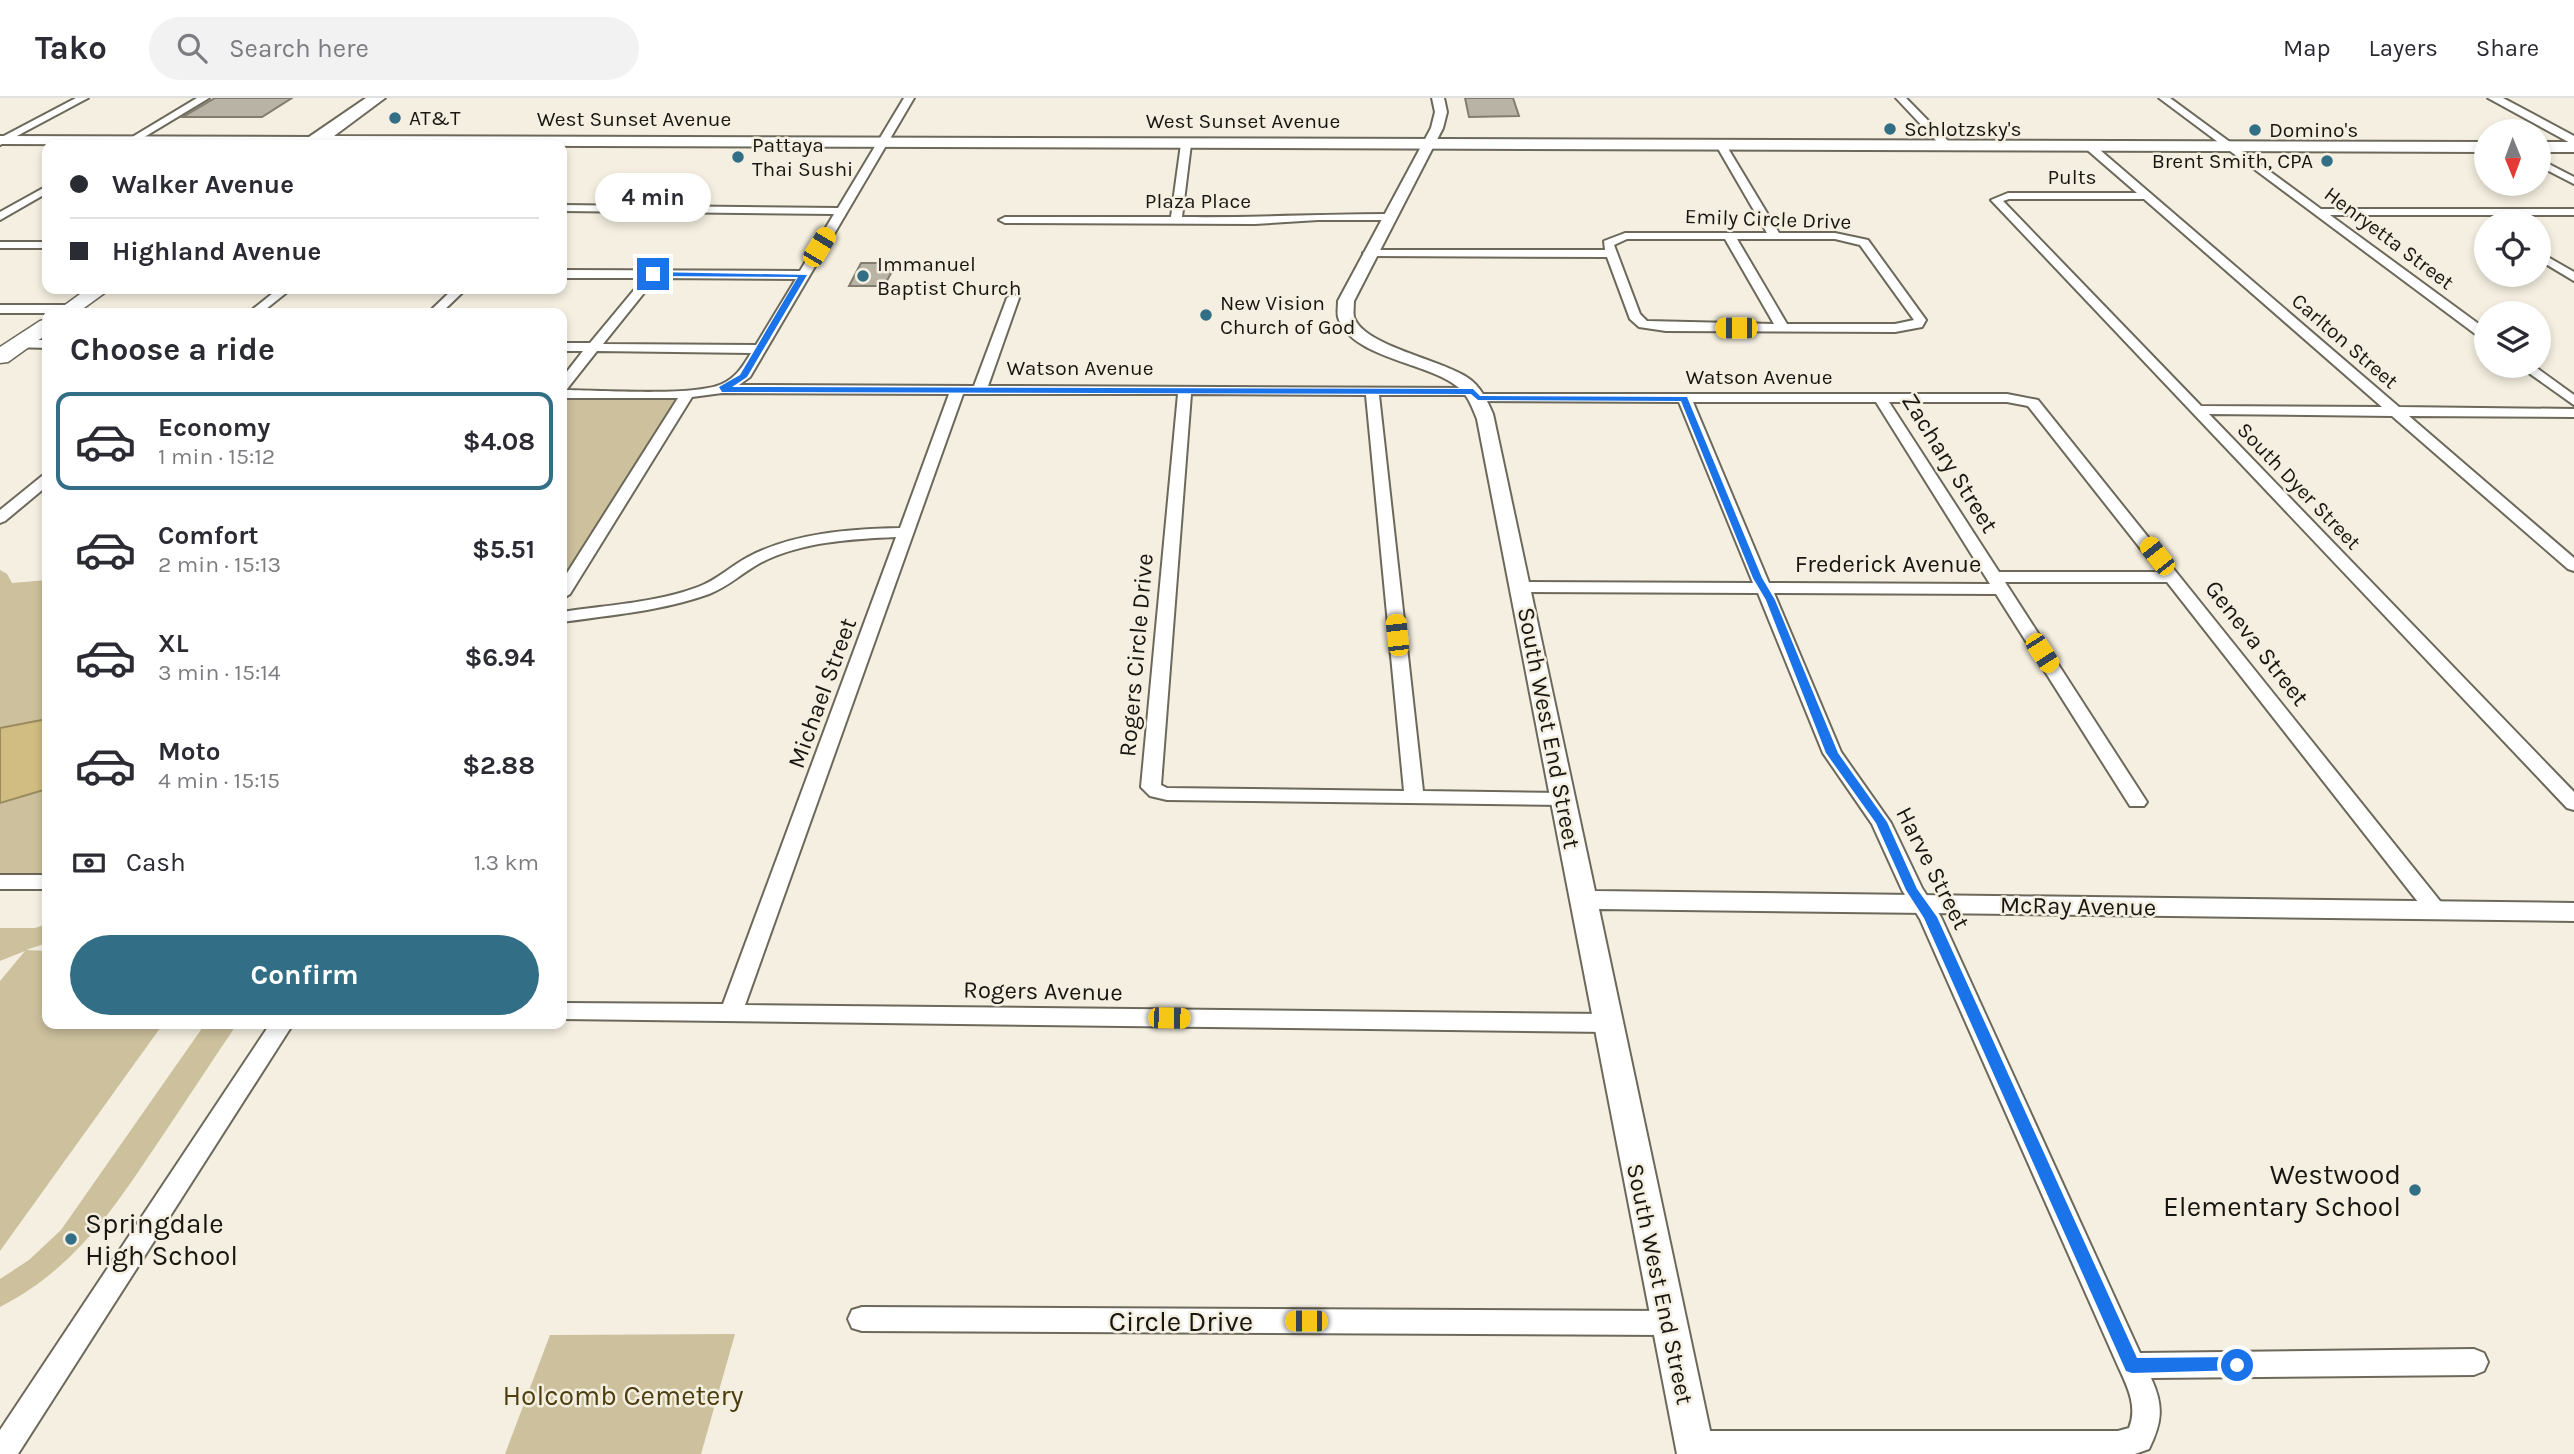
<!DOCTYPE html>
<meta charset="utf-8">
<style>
:root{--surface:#fff;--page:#f2f2f3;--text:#2b2b33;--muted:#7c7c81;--line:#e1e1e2;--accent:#326f86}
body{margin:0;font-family:Karla,sans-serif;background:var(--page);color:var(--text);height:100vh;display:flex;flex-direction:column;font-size:26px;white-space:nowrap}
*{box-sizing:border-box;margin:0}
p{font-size:23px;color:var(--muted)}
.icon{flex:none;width:38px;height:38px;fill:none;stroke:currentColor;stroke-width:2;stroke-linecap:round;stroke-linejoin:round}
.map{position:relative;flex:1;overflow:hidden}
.sheet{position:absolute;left:42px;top:210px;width:525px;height:721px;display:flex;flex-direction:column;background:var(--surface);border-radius:14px;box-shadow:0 4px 10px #0003}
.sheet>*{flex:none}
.banner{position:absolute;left:42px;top:42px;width:525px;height:154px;border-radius:14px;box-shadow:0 4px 10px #0003;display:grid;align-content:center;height:154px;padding:0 28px;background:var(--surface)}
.needle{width:46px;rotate:179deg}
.buttons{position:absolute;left:2474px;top:21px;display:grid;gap:14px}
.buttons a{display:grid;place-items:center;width:77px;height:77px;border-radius:50%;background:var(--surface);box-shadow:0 4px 10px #0003;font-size:35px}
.end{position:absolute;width:32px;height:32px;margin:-16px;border:9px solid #1a73e8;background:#fff;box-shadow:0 0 0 4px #fff}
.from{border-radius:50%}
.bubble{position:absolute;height:49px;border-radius:24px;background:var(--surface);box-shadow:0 4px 10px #0003;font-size:23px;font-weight:700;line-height:49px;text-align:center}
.car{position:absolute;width:21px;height:42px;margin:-21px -10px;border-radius:9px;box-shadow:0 0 5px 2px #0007;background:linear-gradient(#f5c518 24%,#345 0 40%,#f5c518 0 76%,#345 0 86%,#f5c518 0)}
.banner b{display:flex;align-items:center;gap:24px;height:66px;font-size:26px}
.banner b+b{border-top:2px solid var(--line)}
.banner i{width:18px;height:18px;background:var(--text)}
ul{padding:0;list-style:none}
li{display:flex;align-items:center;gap:21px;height:98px;margin:0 14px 10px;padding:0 14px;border:4px solid transparent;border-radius:14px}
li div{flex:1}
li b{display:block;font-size:26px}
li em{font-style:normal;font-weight:700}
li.current{border-color:var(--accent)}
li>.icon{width:63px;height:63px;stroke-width:1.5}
h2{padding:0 28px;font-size:32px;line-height:84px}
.pay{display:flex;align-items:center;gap:18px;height:77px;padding:0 28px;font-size:26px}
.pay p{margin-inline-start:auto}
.action{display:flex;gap:14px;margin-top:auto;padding:14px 28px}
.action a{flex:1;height:80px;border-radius:42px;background:var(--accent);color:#fff;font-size:28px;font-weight:700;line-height:80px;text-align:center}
header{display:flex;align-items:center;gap:42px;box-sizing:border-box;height:98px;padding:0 35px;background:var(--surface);border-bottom:2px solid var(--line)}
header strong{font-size:33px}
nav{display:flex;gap:38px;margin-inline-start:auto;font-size:24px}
.search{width:490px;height:63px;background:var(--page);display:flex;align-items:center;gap:18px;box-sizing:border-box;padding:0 24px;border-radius:38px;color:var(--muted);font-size:26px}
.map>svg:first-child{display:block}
.green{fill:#ccc09d}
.water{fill:#d1bd81;stroke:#9a8b5f;stroke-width:2}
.building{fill:#b8b3a4;stroke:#827d6f;stroke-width:2}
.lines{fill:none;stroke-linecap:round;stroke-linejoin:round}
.minor-casing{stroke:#6c685a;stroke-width:4}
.tertiary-casing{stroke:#6c685a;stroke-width:4}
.primary-casing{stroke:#6c685a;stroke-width:3}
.trunk-casing{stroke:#6c685a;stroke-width:4}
.minor{fill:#fff;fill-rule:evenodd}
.tertiary{fill:#fff;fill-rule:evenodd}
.primary{fill:#fff;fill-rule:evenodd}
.trunk{fill:#fff;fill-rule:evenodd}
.route{fill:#1a73e8}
.poi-dot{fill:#326f86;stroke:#f4efe0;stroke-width:2.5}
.labels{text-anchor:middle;stroke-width:5;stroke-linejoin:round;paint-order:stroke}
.far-poi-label{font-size:21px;fill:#181611;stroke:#f4efe0;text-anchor:start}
.far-street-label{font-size:21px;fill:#181611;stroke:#f4efe0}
.street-label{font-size:24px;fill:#181611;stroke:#f4efe0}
.near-poi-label{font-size:28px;fill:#181611;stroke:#f4efe0;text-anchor:end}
.near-street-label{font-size:28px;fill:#181611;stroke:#f4efe0}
.near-park-label{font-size:28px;fill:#4c3e0e;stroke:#f4efe0}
</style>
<header>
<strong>Tako</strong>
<div class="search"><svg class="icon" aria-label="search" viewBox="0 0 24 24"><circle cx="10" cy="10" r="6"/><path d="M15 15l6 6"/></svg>Search here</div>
<nav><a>Map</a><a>Layers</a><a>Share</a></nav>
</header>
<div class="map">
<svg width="2574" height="1356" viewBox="0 0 2574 1356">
<rect width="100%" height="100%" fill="#f4efe0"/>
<g class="green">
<path d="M562,296H687L562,496Z"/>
<path d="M0,472L7,476L12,485L47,482V784H0Z"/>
<path d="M47,826V845L26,852L47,853V926H163L0,1153V883L25,853L0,863V830H35Z"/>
<path d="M205,926H237C210,966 184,1006 157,1046C112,1113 74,1171 0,1209V1181L29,1162L61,1132Z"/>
<path d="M735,1236L701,1356H505L550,1237Z"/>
</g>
<path class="water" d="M47,621V691L0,705V630Z"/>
<g class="building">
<path d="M215,0H292L262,19H183Z"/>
<path d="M1465,0H1513L1519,18L1469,19Z"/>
<path d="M861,165H893L891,168H895L884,188H849Z"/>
</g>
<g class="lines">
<g class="minor-casing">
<g id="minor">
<path d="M76,0H88L0,47V40Z"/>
<path d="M197,0H209L131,47H119Z"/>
<path d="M904,0H914L750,279L739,287L974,288L1007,200L1013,196L1019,200L988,288L1478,290V296L1473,297H1379L1423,693L1563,695L1570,697L1573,701L1570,705L1563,707L1167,702L1150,698L1141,689L1178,296H963L745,907L1607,916L1615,919L1618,925L1615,931L1607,934L562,921V905L723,906L896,439C851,441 800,444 760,465C742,475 728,489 709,496C662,513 611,517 562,524V514C607,507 655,505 698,489C717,482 731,468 748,459C793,435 850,431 900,430L949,296L722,295L692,299L570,496L562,501V483L678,300H562V280L583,253H562V245H590L644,180H562V172L800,173L834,116L562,113V107L838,110ZM656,180L796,181L756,247L603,246ZM597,253L751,255C743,268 737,279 722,286C694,299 597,292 563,292L567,291ZM1191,296L1366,297L1404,693L1167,690L1161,687Z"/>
<path d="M1896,0H1906L1951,46V50H1943Z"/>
<path d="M2159,0H2170L2321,111H2574V117H2330L2487,232V242L2482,241Z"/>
<path d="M1186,43L1191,46L1182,119C1251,120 1320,116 1389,116L1395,119L1389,122H1318L1255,126L1005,125L999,122L1005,119H1171L1181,46Z"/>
<path d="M1721,44L1726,47L1779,135H1835L1868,142L1926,222L1922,229L1895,234L1666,233L1639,229L1630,221L1607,159L1369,158L1363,155L1369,152H1605L1604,143L1625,135H1767L1716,47ZM1627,141H1725L1774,226L1647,223L1640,216L1614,147ZM1737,141H1835L1860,147L1914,222L1895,226H1787Z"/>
<path d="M2085,46H2093L2399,309L2574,311V319L2409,318L2574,460V473L2568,471L2392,318L2209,316L2574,694V712L2567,710L1991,102L2008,95H2137L2085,50ZM2009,101H2144L2382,309L2201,308L2003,103Z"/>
<path d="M2539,61L2574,79V86L2539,68Z"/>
<path d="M47,88V95L0,122V114Z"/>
<rect x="0" y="144" width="47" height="6"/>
<path d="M2539,154L2574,174V183L2539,162Z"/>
<path d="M278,191H291L261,215H248Z"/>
<path d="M453,191H466L441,215H428Z"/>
<path d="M0,207H70L76,211L70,215H0Z"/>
<path d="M20,242H47V250L15,249L14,246Z"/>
<path d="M2519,268H2534L2574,297V307Z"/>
<path d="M1478,296H2007L2038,302L2448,813L2445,818L2437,820L2429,818L2167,484H2005L2147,704L2144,708H2130L1996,496L1774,495L1841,654L1891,725L1922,790L1941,819L2140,1255L2474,1251L2484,1255L2488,1264L2484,1273L2474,1277L2151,1280C2164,1308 2162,1324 2149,1351L2135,1356H1683L1679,1347L1684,1337L1694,1333H2118L2129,1330C2138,1308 2127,1288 2118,1268L1920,821L1902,792L1872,726L1823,655L1758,495L1522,494L1514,489L1522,484L1753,485L1679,304L1473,303V297ZM1693,304H1876L1990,486L1769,485ZM1889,304H2007L2028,308L2159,474H1999Z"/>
<path d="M47,377V388L5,423L0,425V412L42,378Z"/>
<rect x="0" y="777" width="47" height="14"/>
<path d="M270,926H293L18,1356H0V1332Z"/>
<path d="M862,1209L1667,1213L1677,1216L1681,1225L1677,1234L1667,1237L862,1233L852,1230L848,1221L852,1212Z"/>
</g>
</g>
<g class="tertiary-casing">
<g id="tertiary">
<path d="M1432,0H1444L1447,14L1443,30L1354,203C1354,208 1353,215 1354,219C1363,248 1443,262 1468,280C1480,288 1487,302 1493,316L1595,793L2574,805V823L1599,811L1715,1356H1677L1477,321C1472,309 1468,297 1458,289C1428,264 1350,260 1338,219C1337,215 1338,208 1338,203L1431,30L1435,14Z"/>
<path d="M2488,0H2503L2574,38V47Z"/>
<path d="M0,38L315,39L321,43L315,47L0,46Z"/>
</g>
</g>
<g class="primary-casing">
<g id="primary">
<path d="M87,191H110L77,215H54Z"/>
<path d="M47,221V236L8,264L0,265V249L40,223Z"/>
</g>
</g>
<g class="trunk-casing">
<g id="trunk">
<path d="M366,0H385L334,38L2487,44V54L309,47L306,43L309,39Z"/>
<rect x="2539" y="44" width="35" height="10"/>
</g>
</g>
<use href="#minor" class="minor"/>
<use href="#tertiary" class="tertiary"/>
<use href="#primary" class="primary"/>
<use href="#trunk" class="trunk"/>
</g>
<path class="route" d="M653,174L807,177L747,279L732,289L1473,291L1480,298L1687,299L1762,480L1775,502L1838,655L1887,724L1917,791L1937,819L2137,1260L2237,1259L2243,1261L2245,1267L2243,1272L2132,1275L2126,1273L1924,820L1906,792L1876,725L1826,655L1766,502L1753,480L1681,303L1478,302L1471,296L722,294L719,289L740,277L798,179L651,178Z"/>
<g class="poi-dot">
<circle cx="395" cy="20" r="7"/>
<circle cx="1890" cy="31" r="7"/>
<circle cx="2255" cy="32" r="7"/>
<circle cx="738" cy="59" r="7"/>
<circle cx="2327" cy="63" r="7"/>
<circle cx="863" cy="178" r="7"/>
<circle cx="1206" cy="217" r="7"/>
<circle cx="2415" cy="1092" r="7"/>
<circle cx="71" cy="1141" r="7"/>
</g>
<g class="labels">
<g class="far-poi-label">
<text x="409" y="27">AT&amp;T</text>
<text x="1904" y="38">Schlotzsky's</text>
<text x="2269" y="39">Domino's</text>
<text x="752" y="54">Pattaya<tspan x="752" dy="24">Thai Sushi</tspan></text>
<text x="2313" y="70" text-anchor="end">Brent Smith, CPA</text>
<text x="877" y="173">Immanuel<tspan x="877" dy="24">Baptist Church</tspan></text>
<text x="1220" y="212">New Vision<tspan x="1220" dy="24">Church of God</tspan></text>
</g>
<g class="far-street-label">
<text x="634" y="28">West Sunset Avenue</text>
<text x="1243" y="30">West Sunset Avenue</text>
<text x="2072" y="86">Pults</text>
<text x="1198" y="110">Plaza Place</text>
<text transform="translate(1768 121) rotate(2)" y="7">Emily Circle Drive</text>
<text transform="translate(2389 140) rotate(37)" y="7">Henryetta Street</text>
<text transform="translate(2345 243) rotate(41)" y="7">Carlton Street</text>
<text x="1080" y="277">Watson Avenue</text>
<text x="1759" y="286">Watson Avenue</text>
<text transform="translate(2299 388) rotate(46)" y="7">South Dyer Street</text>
</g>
<g class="street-label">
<text transform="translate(1950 365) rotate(58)" y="8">Zachary Street</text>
<text x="1888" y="474">Frederick Avenue</text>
<text transform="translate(2257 545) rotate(52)" y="8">Geneva Street</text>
<text transform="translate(1136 557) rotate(-85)" y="8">Rogers Circle Drive</text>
<text transform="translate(822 595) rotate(-70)" y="8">Michael Street</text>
<text transform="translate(1549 630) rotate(79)" y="8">South West End Street</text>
<text transform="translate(1933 770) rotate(63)" y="8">Harve Street</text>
<text transform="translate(2078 808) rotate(1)" y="8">McRay Avenue</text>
<text transform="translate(1043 893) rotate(1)" y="8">Rogers Avenue</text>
<text transform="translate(1660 1186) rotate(78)" y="8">South West End Street</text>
</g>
<g class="near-poi-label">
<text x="2401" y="1086">Westwood<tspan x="2401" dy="32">Elementary School</tspan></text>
<text x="85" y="1135" text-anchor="start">Springdale<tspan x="85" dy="32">High School</tspan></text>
</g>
<g class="near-street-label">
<text x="1181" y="1233">Circle Drive</text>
</g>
<g class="near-park-label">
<text x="623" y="1307">Holcomb Cemetery</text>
</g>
</g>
</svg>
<div class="buttons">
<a><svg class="needle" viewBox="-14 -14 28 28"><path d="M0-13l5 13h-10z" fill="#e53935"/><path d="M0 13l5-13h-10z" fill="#7c7c81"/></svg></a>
<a><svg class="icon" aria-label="locate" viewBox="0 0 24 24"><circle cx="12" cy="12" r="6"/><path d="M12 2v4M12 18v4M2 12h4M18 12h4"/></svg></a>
<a><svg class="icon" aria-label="layers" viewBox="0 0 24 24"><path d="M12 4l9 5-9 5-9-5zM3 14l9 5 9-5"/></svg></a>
</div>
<i class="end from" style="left:2237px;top:1267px"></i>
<i class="end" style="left:653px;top:176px"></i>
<div class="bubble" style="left:595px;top:75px;width:116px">4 min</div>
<i class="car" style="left:819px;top:149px;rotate:31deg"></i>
<i class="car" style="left:1736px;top:230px;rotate:270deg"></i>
<i class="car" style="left:2157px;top:458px;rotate:322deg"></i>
<i class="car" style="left:1397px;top:537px;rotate:354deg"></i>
<i class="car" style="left:2042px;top:555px;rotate:147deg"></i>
<i class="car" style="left:1169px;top:920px;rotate:91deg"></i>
<i class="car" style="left:1306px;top:1223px;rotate:270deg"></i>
<div class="banner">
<b><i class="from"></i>Walker Avenue</b>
<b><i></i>Highland Avenue</b>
</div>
<section class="sheet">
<h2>Choose a ride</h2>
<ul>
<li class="current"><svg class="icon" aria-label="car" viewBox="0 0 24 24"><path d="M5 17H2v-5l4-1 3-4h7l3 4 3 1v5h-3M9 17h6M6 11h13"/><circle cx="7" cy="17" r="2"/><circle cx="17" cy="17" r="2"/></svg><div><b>Economy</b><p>1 min · 15:12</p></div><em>$4.08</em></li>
<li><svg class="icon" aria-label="car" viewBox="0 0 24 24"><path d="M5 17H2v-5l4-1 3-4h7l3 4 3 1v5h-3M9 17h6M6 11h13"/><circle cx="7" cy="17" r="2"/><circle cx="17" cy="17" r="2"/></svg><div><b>Comfort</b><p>2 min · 15:13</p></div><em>$5.51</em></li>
<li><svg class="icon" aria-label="car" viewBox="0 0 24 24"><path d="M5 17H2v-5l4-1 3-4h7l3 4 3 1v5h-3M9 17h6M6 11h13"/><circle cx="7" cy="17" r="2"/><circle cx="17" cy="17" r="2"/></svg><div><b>XL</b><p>3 min · 15:14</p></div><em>$6.94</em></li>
<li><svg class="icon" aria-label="car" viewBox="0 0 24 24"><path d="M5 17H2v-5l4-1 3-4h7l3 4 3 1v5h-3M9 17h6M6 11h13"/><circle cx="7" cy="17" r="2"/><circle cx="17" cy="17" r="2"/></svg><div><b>Moto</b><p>4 min · 15:15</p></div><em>$2.88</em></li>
</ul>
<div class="pay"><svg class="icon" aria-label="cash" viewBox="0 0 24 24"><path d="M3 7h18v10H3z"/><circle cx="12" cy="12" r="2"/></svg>Cash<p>1.3 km</p></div>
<div class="action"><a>Confirm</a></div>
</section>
</div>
